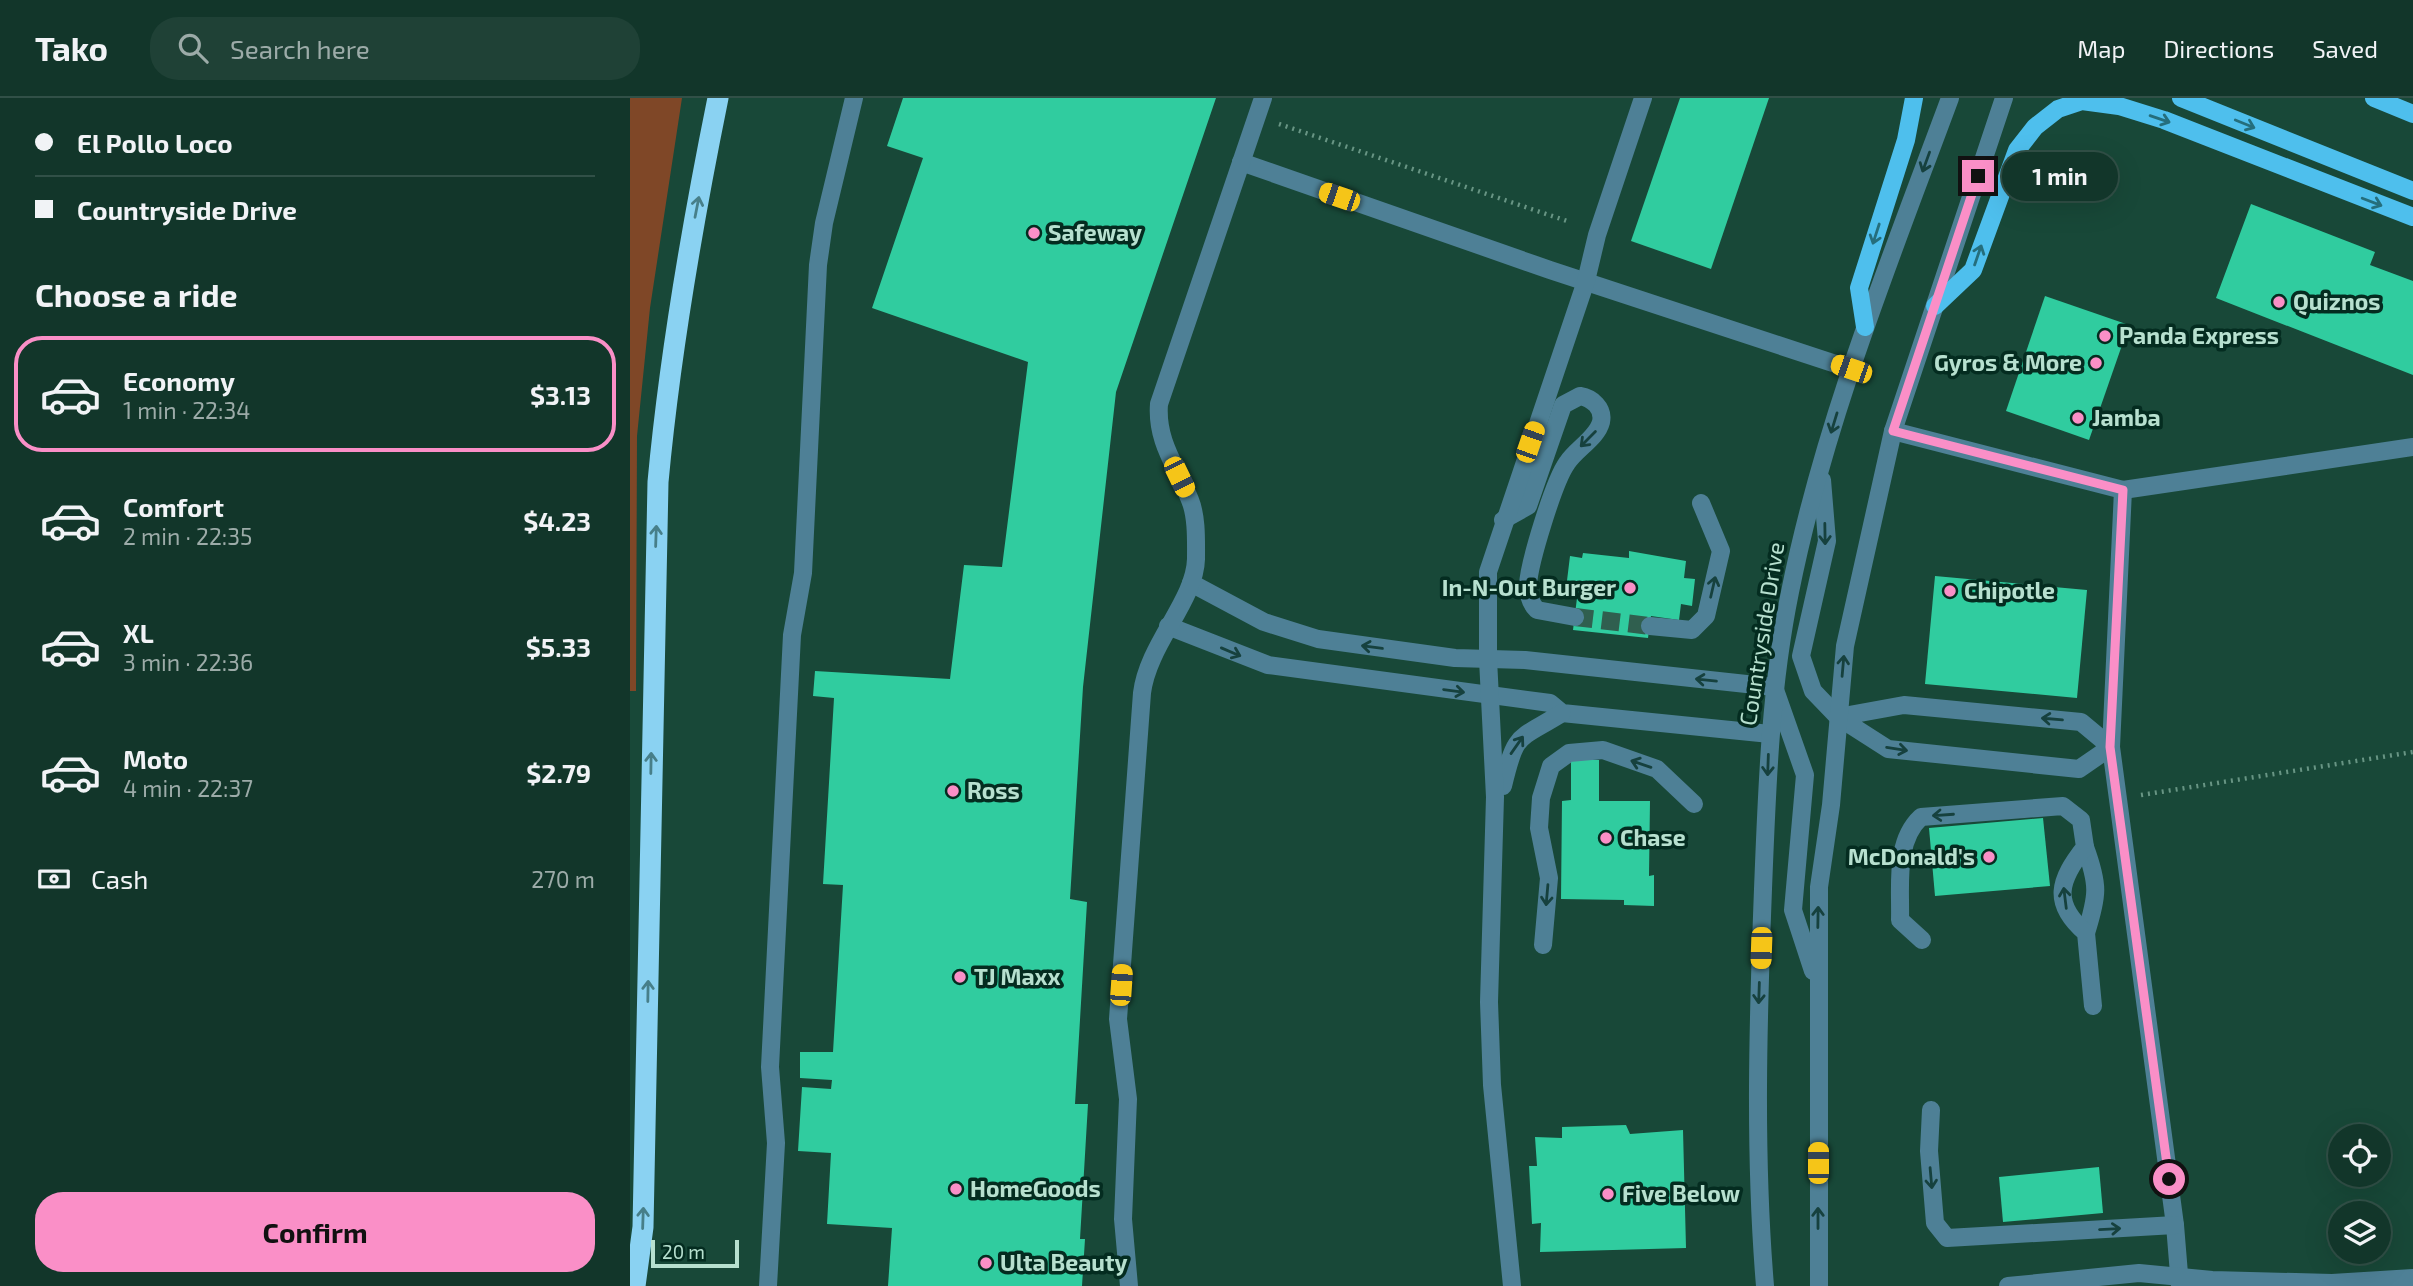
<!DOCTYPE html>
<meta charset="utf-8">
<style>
:root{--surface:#12362a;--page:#1f4136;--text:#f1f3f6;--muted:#9caba8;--line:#315047;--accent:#fa8fc7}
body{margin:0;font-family:"Exo 2",sans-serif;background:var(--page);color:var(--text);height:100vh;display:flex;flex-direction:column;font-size:26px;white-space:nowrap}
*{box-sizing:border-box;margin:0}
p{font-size:23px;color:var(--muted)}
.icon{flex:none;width:38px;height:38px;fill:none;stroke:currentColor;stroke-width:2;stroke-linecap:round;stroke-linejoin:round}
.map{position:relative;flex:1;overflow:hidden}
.details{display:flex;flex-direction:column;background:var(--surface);width:630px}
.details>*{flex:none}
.hud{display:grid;align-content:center;height:154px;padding:0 35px;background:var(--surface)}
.controls{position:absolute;left:1698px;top:1026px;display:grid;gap:14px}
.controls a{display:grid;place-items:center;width:63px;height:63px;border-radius:50%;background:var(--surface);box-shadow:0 7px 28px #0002,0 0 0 2px var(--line);font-size:35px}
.scale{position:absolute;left:21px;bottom:18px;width:88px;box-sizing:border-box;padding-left:7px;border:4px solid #b7e0cf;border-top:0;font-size:19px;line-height:24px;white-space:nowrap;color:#b7e0cf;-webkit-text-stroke:5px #042c20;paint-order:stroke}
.end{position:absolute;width:32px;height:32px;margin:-16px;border:9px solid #fa8fc7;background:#111;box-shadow:0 0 0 4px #111}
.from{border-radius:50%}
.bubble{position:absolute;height:49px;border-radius:24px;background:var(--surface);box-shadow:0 7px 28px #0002,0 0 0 2px var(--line);font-size:23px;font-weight:700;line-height:49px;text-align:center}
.car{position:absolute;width:21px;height:42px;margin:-21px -10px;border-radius:9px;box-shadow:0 0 5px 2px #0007;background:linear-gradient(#f5c518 24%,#345 0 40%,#f5c518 0 76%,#345 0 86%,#f5c518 0)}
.hud b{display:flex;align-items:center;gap:24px;height:66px;font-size:26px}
.hud b+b{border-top:2px solid var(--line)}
.hud i{width:18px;height:18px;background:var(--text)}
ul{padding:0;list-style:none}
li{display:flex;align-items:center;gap:21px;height:116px;margin:0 14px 10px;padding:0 21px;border:4px solid transparent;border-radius:28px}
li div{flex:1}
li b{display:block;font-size:26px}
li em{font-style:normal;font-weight:700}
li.active{border-color:var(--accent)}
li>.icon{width:63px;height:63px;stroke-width:1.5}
h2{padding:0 35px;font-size:32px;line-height:84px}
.pay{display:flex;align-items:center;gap:18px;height:77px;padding:0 35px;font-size:26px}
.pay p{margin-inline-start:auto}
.primary-button{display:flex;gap:14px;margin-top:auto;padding:14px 35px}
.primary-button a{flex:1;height:80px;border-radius:28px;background:var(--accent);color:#111;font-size:28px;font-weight:700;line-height:80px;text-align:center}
header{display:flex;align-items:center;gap:42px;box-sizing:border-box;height:98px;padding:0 35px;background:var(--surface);border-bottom:2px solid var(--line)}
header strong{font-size:33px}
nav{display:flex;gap:38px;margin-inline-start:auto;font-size:24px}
.search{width:490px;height:63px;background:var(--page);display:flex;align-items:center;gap:18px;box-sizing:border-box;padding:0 24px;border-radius:28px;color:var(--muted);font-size:26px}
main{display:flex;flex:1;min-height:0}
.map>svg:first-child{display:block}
.green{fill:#7f4727}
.building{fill:#30cc9f}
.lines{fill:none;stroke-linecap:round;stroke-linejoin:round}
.minor-tunnel{stroke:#305f4f;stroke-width:18;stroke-dasharray:18 9;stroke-linecap:butt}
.path{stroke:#689584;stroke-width:4.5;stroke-dasharray:2 5;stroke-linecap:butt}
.minor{stroke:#4e8096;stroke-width:18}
.major{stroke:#4ebfed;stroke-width:18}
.highway{stroke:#8ad2f2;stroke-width:21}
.oneway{stroke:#256e7c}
.oneway2{stroke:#16413e}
.oneway3{stroke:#477f89}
.route{stroke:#fa8fc7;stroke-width:9}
.poi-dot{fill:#fa8fc7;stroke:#042c20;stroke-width:2.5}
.labels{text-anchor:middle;stroke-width:7;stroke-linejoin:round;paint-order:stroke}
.poi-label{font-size:23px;font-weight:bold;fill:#b7e0cf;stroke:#042c20;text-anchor:start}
.street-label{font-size:23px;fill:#b7e0cf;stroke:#042c20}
</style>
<header>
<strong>Tako</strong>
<div class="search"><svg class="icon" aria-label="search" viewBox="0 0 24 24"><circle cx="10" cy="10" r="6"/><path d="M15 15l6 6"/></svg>Search here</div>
<nav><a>Map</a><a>Directions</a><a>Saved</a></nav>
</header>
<main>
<section class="details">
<div class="hud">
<b><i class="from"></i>El Pollo Loco</b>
<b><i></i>Countryside Drive</b>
</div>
<h2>Choose a ride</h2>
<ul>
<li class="active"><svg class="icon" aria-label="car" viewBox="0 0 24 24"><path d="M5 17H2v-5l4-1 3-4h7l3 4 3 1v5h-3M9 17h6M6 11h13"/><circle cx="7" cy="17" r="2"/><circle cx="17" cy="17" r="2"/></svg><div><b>Economy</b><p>1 min · 22:34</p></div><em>$3.13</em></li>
<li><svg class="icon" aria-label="car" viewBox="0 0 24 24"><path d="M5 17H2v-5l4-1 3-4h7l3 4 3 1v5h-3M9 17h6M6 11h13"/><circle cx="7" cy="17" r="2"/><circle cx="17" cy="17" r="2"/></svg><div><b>Comfort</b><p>2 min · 22:35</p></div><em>$4.23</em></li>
<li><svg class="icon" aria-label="car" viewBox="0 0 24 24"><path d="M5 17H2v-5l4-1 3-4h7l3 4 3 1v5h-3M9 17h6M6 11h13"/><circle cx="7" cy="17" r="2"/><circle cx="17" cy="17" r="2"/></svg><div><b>XL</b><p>3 min · 22:36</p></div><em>$5.33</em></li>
<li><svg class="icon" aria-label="car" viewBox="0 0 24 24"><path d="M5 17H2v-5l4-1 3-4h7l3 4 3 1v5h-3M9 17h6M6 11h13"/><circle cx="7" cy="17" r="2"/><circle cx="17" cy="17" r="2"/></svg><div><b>Moto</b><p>4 min · 22:37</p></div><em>$2.79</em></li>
</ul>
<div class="pay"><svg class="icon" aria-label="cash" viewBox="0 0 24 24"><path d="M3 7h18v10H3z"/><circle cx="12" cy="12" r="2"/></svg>Cash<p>270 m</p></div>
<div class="primary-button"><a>Confirm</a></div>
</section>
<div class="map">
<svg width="1783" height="1188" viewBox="0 0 1783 1188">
<rect width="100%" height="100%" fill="#184838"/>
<path class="green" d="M0,0H52L20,210L7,338L6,593H0Z"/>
<g class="building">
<path d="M273,0H586L486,294L453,589L440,801L457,804L445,1006H458L450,1141H455L452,1188H258L262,1130L197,1126L201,1055L168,1053L172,989L201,991L202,982L170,980V954H203L213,787L193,786L204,600L183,598L185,573L320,581L334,467L372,469L398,264L242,210L293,60L257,48Z"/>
<path d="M1050,0H1139L1081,171L1001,143Z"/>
<path d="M1621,106L1745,154L1740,167L1783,183V277L1586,200Z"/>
<path d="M1415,198L1499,227L1459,342L1376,313Z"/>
<path d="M999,453L1056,463L1054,480L1065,481L1062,508L1051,506L1049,522L1021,518L1018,540L943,532L947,500L935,499L940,458L952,460L953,455L999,460Z"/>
<path d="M1305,478L1457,492L1447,600L1295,586Z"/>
<path d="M941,661L969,662V703H1020L1019,778L1024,777V808L994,807V802L931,801L932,703L941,702Z"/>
<path d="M1413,720L1420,788L1305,798L1299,730Z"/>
<path d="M996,1027L1000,1036L1053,1032L1056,1150L910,1154L911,1125L902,1126L899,1068H907L905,1039L932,1040V1029Z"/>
<path d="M1469,1069L1473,1115L1373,1124L1369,1079Z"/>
</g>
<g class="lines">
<path class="minor-tunnel" d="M945,519L1020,528"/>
<g class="path">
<path d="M649,26L937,123"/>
<path d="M1511,697L1783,654"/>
</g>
<g class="minor">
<path d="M611,64L920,172L1221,271"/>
<path d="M1263,333L1493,392L1481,649L1545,1127L1550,1188"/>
<path d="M1192,382L1197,443L1171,558L1183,593L1208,619L1258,651L1449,671L1481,649L1451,624L1274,607L1208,619"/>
<path d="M1493,392L1783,349"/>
<path d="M873,422L898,408L933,307L950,298C962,300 974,310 971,324C967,340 946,351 937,365C924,383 899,465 898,487C898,497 900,505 907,512L945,519"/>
<path d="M561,485L634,524L688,541L825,560L895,562L1144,589L1175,677L1163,812L1183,873"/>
<path d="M538,528L638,567L920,605L932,615L1140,636"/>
<path d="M1020,528L1062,532L1076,518L1091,453L1071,405"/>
<path d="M873,688C886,633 887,643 932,615"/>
<path d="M1455,749C1469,787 1468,797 1456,835"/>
<path d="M1292,842L1270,822C1271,788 1264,744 1291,719L1433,708L1451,722L1455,749C1429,782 1421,805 1456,835L1463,908"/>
<path d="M913,847L919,780L909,730L911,700L921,668L939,655L973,652L1027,671L1064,706"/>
<path d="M1301,1012L1299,1053L1305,1125L1317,1140L1545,1127"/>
<path d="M138,1188L146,1045L140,969L162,537L173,475L188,167L194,125L224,0"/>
<path d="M499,1188L493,1121L498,1001L488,921L512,595C518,546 565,503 566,461C566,443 567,419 560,402C547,369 526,344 529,306L633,0"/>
<path d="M882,1188L862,987L859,904L865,699L858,561V474L956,183L967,137L1013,0"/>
<path d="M1135,1188C1124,1056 1128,923 1133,791C1137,691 1140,592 1160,494C1194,324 1260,162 1320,0"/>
<path d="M1189,1188V789L1201,707L1215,548L1263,333L1374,0"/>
<path d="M1378,1188L1509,1175L1582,1182L1702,1185L1783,1180"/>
</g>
<g class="major">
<path d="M1551,0L1783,93"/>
<path d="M1744,0L1783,16"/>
<path d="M1305,208L1343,172L1387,52L1405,29L1428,11L1452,3L1489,8L1534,22L1783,119"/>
<path d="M1235,229L1229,190L1276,42L1284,0"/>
</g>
<path class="highway" d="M5,1188L13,1129L28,384C40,254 62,128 88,0"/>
</g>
<defs><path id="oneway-shaft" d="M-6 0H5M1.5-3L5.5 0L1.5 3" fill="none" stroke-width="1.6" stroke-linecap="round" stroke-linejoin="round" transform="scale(1.75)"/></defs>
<g class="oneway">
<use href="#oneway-shaft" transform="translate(1530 21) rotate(19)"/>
<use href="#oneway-shaft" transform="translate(1615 26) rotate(22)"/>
<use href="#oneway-shaft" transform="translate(1742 104) rotate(21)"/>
<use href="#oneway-shaft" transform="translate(1246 136) rotate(108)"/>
<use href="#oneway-shaft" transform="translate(1348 157) rotate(-71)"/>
</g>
<g class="oneway2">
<use href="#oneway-shaft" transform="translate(1296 64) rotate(110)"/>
<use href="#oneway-shaft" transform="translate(1204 325) rotate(107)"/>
<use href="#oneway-shaft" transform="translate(958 341) rotate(135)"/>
<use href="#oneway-shaft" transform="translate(1195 436) rotate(89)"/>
<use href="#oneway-shaft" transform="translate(1083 489) rotate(-77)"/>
<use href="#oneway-shaft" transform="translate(742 549) rotate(-172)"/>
<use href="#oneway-shaft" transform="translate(601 554) rotate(23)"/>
<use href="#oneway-shaft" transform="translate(1213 568) rotate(-85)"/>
<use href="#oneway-shaft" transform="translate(1076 582) rotate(-174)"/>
<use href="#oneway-shaft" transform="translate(824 593) rotate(8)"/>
<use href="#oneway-shaft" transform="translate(1422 621) rotate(-175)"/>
<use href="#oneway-shaft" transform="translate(887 647) rotate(-55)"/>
<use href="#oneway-shaft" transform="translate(1267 651) rotate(9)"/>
<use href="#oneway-shaft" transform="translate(1011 666) rotate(-161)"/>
<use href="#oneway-shaft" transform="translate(1138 667) rotate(92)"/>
<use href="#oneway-shaft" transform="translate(1313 717) rotate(176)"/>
<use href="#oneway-shaft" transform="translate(917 797) rotate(95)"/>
<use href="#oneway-shaft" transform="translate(1435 800) rotate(-97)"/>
<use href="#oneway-shaft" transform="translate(1188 819) rotate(-89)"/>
<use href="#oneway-shaft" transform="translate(1129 895) rotate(92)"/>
<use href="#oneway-shaft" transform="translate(1301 1080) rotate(85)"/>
<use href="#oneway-shaft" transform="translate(1188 1120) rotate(-90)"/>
<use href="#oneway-shaft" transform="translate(1480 1131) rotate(-3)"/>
</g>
<g class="oneway3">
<use href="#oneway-shaft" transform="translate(67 109) rotate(-79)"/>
<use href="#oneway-shaft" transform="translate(26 438) rotate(-88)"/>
<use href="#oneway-shaft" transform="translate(21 665) rotate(-89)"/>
<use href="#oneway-shaft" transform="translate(18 893) rotate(-89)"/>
<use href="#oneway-shaft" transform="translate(13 1120) rotate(-88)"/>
</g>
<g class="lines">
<path class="route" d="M1348,78L1263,333L1493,392L1480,649L1539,1081"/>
</g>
<g class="poi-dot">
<circle cx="404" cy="135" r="7"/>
<circle cx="1649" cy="204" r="7"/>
<circle cx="1475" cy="238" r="7"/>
<circle cx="1466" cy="265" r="7"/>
<circle cx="1448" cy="320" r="7"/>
<circle cx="1000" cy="490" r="7"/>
<circle cx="1320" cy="493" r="7"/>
<circle cx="323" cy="693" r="7"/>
<circle cx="976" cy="740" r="7"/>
<circle cx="1359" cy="759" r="7"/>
<circle cx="330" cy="879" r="7"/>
<circle cx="326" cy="1091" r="7"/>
<circle cx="978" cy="1096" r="7"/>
<circle cx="356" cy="1165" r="7"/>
</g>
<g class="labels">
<g class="poi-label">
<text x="418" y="143">Safeway</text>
<text x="1663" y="212">Quiznos</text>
<text x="1489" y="246">Panda Express</text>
<text x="1452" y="273" text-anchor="end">Gyros &amp; More</text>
<text x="1462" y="328">Jamba</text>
<text x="986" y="498" text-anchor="end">In-N-Out Burger</text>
<text x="1334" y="501">Chipotle</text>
<text x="337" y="701">Ross</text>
<text x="990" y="748">Chase</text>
<text x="1345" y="767" text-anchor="end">McDonald's</text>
<text x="344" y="887">TJ Maxx</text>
<text x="340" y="1099">HomeGoods</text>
<text x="992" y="1104">Five Below</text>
<text x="370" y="1173">Ulta Beauty</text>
</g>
<g class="street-label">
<text transform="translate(1132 536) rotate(-81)" y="8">Countryside Drive</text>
</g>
</g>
</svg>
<div class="controls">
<a><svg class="icon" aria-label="locate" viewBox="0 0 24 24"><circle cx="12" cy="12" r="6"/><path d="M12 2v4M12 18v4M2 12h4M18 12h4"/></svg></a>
<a><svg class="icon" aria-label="layers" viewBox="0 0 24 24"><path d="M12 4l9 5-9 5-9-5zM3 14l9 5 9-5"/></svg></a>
</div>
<div class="scale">20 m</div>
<i class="end from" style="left:1539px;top:1081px"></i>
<i class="end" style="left:1348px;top:78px"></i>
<div class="bubble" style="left:1372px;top:54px;width:116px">1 min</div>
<i class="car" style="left:709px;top:99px;rotate:289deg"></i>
<i class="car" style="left:1221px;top:271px;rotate:289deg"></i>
<i class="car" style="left:900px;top:344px;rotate:19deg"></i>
<i class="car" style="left:549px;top:379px;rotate:154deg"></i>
<i class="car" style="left:1131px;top:850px;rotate:182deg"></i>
<i class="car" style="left:491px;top:887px;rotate:4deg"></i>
<i class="car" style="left:1188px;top:1065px;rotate:0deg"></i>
</div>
</main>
